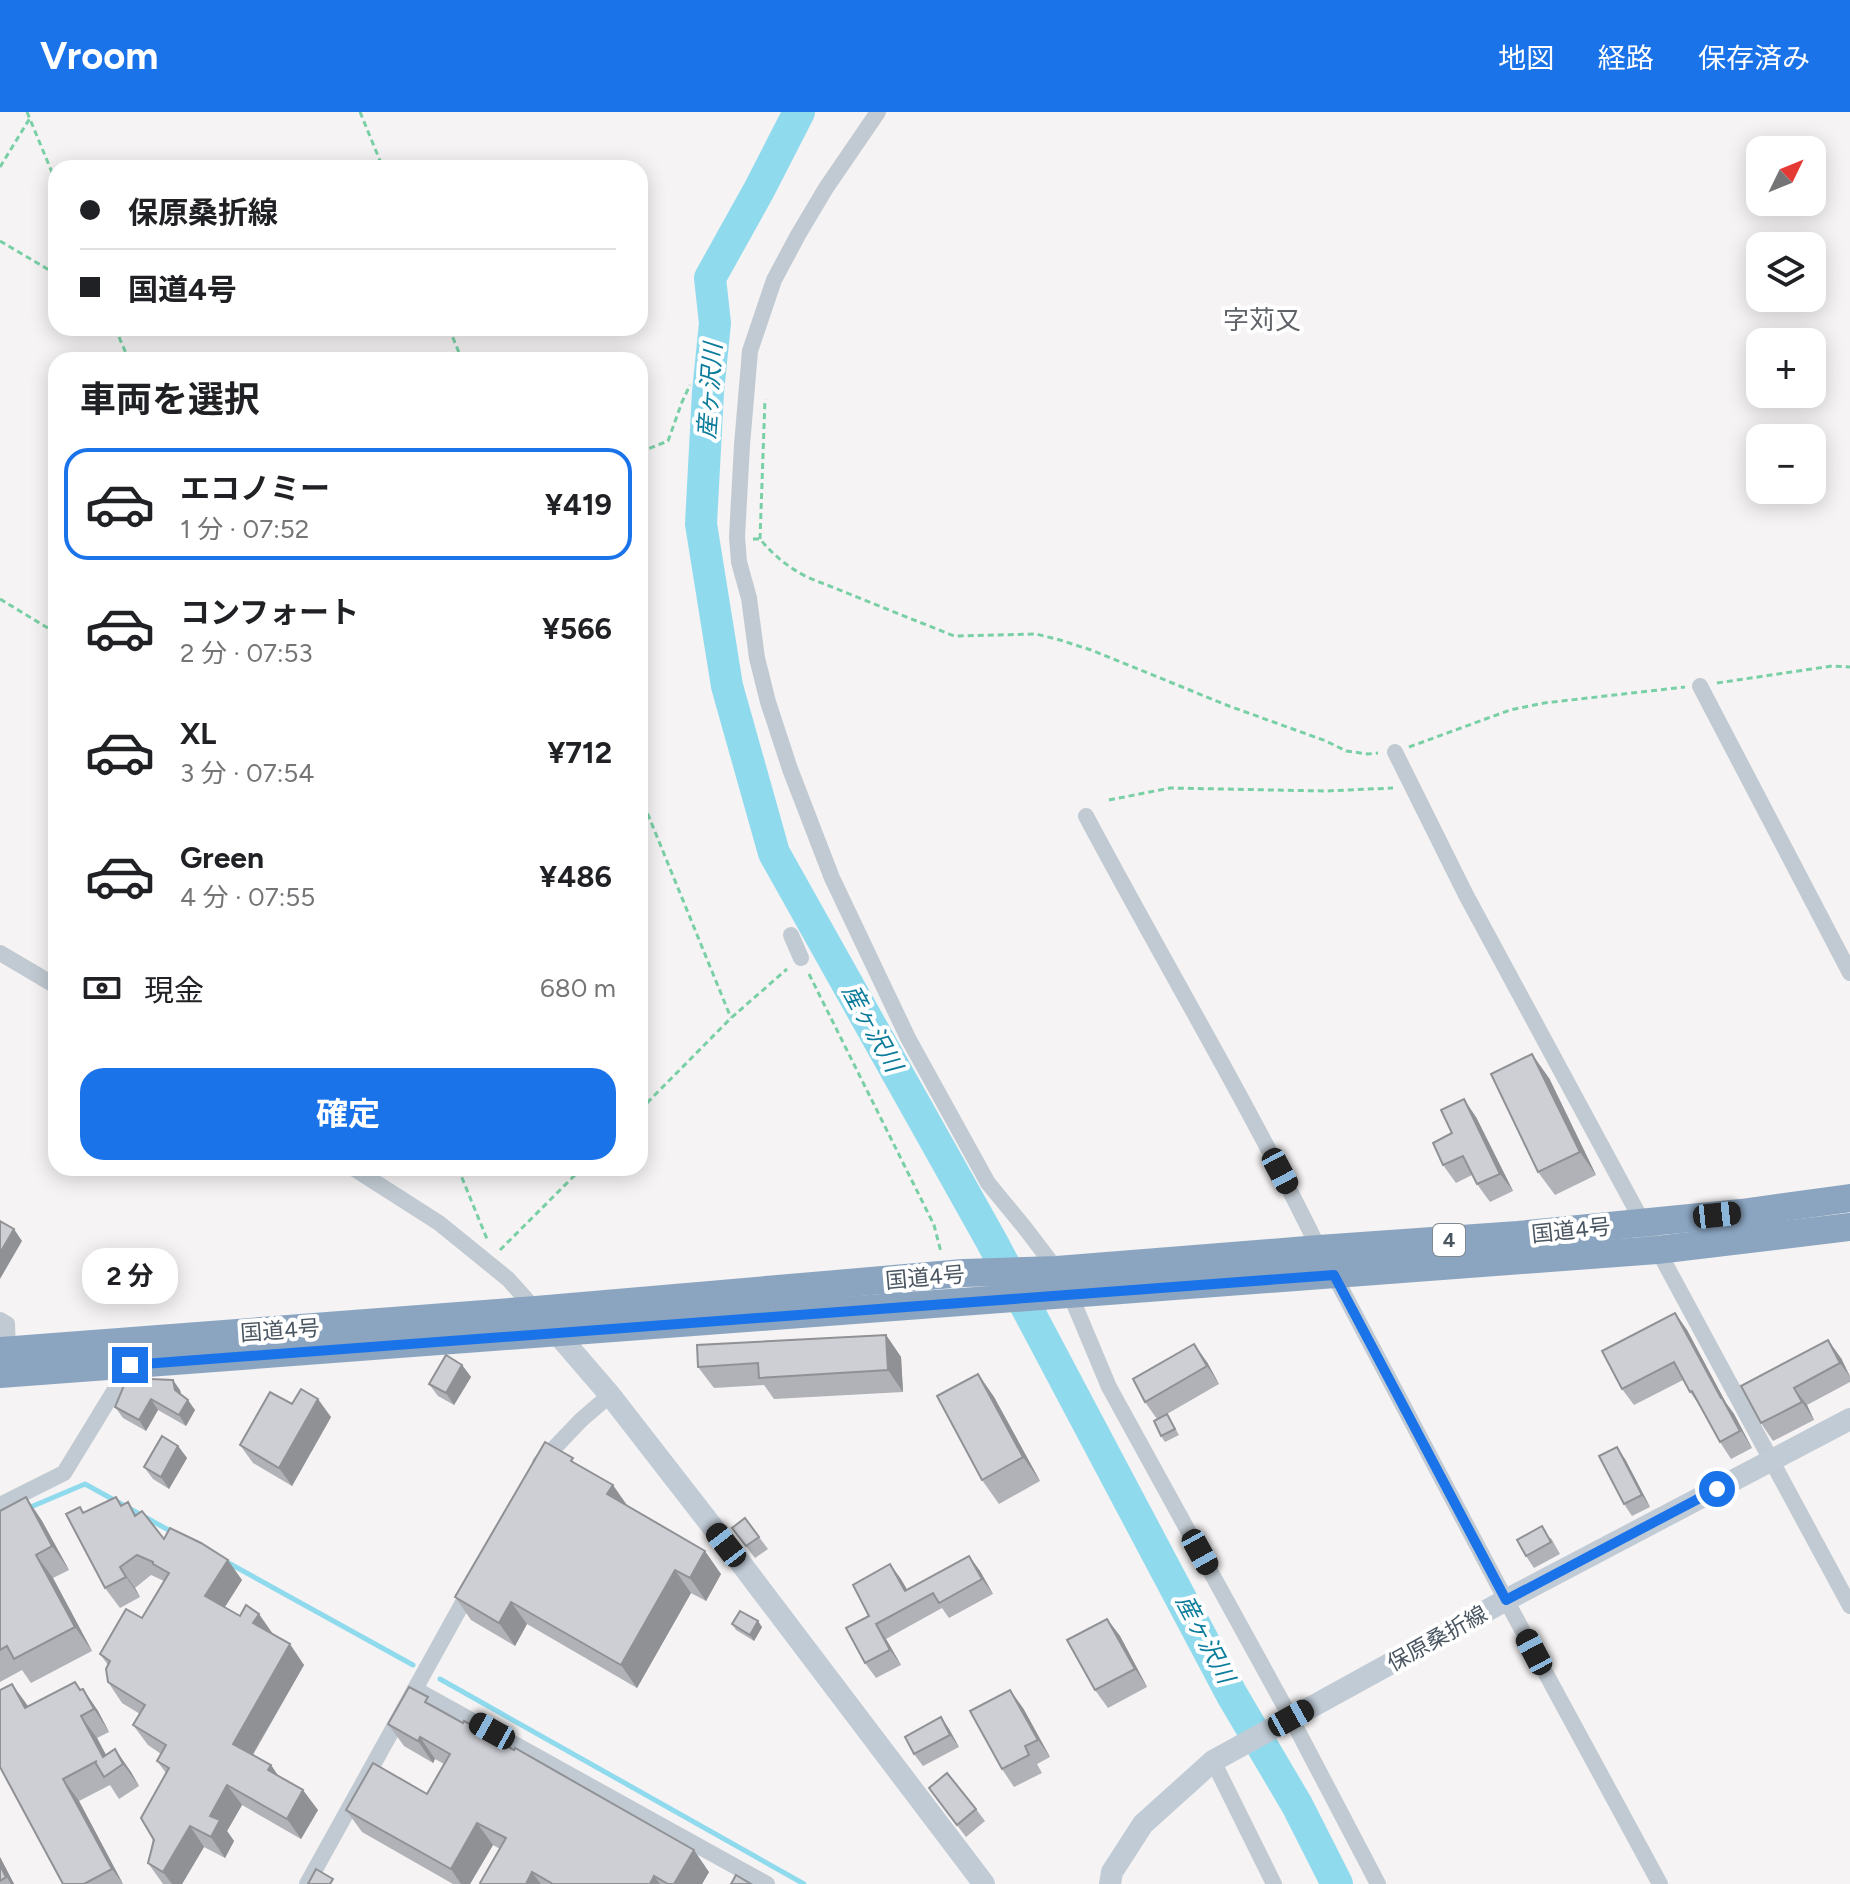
<!DOCTYPE html>
<html lang="ja">
<meta charset="utf-8">
<style>
:root{--surface:#fff;--page:#f2f2f2;--text:#202124;--muted:#757577;--line:#e0e0e0;--accent:#1a73e8}
body{margin:0;font-family:Figtree,"Noto Sans JP",sans-serif;background:var(--page);color:var(--text);height:100vh;display:flex;flex-direction:column;font-size:30px;white-space:nowrap}
*{box-sizing:border-box;margin:0}
p{font-size:26px;color:var(--muted)}
.icon{flex:none;width:44px;height:44px;fill:none;stroke:currentColor;stroke-width:2;stroke-linecap:round;stroke-linejoin:round}
.map{position:relative;flex:1;overflow:hidden}
.sheet{position:absolute;left:48px;top:240px;width:600px;height:824px;display:flex;flex-direction:column;background:var(--surface);border-radius:24px;box-shadow:0 4px 20px #0003}
.sheet>*{flex:none}
.banner{position:absolute;left:48px;top:48px;width:600px;height:176px;border-radius:24px;box-shadow:0 4px 20px #0003;display:grid;align-content:center;height:176px;padding:0 32px;background:var(--surface)}
.needle{width:52px;rotate:47deg}
.tools{position:absolute;left:1746px;top:24px;display:grid;gap:16px}
.tools a{display:grid;place-items:center;width:80px;height:80px;border-radius:16px;background:var(--surface);box-shadow:0 4px 20px #0003;font-size:40px}
.end{position:absolute;width:36px;height:36px;margin:-18px;border:10px solid #1a73e8;background:#fff;box-shadow:0 0 0 4px #fff}
.from{border-radius:50%}
.bubble{position:absolute;height:56px;border-radius:24px;background:var(--surface);box-shadow:0 4px 20px #0003;font-size:26px;font-weight:700;line-height:56px;text-align:center}
.car{position:absolute;width:24px;height:48px;margin:-24px -12px;border-radius:10px;box-shadow:0 0 6px 2px #0007;background:linear-gradient(#222 24%,#8ab4d8 0 40%,#222 0 76%,#8ab4d8 0 86%,#222 0)}
.banner b{display:flex;align-items:center;gap:28px;height:76px;font-size:30px}
.banner b+b{border-top:2px solid var(--line)}
.banner i{width:20px;height:20px;background:var(--text)}
ul{padding:0;list-style:none}
li{display:flex;align-items:center;gap:24px;height:112px;margin:0 16px 12px;padding:0 16px;border:4px solid transparent;border-radius:24px}
li div{flex:1}
li b{display:block;font-size:30px}
li em{font-style:normal;font-weight:700}
li.active{border-color:var(--accent)}
li>.icon{width:72px;height:72px;stroke-width:1.5}
h2{padding:0 32px;font-size:36px;line-height:96px}
.pay{display:flex;align-items:center;gap:20px;height:88px;padding:0 32px;font-size:30px}
.pay p{margin-inline-start:auto}
.primary-button{display:flex;gap:16px;margin-top:auto;padding:16px 32px}
.primary-button a{flex:1;height:92px;border-radius:24px;background:var(--accent);color:#fff;font-size:32px;font-weight:700;line-height:92px;text-align:center}
header{display:flex;align-items:center;gap:48px;box-sizing:border-box;height:112px;padding:0 40px;background:var(--accent);color:#fff}
header strong{font-size:38px}
nav{display:flex;gap:44px;margin-inline-start:auto;font-size:28px}
.map>svg:first-child{display:block}
.lines{fill:none;stroke-linecap:round;stroke-linejoin:round}
.stream{stroke:#90daee;stroke-width:5}
.river{stroke:#90daee;stroke-width:32}
.path{stroke:#7ad0a6;stroke-width:3;stroke-dasharray:6 4;stroke-linecap:butt}
.street{stroke:#c1cad2;stroke-width:16}
.secondary{stroke:#c1cbd6;stroke-width:22}
.highway{stroke:#8ba5c1;stroke-width:28}
.wall{fill:#b0b2b7}
.shaded-wall{fill:#909195}
.building{fill:#cdcfd5;stroke:#909195;stroke-width:2}
.route{stroke:#1a73e8;stroke-width:10}
.labels{text-anchor:middle;stroke-width:8;stroke-linejoin:round;paint-order:stroke}
.shield{fill:#fff;stroke:#808990;stroke-width:2}
.shield-label{font-size:20px;font-weight:bold;fill:#4a5661}
.street-label{font-size:22px;fill:#4a5661;stroke:#fff}
.water-label{font-size:24px;font-style:italic;fill:#0c7c9b;stroke:#fff}
.quarter-label{font-size:26px;fill:#5f6368;stroke:#fff}
</style>
<header>
<strong>Vroom</strong>
<nav><a>地図</a><a>経路</a><a>保存済み</a></nav>
</header>
<div class="map">
<svg width="1850" height="1772" viewBox="0 0 1850 1772">
<rect width="100%" height="100%" fill="#f5f3f3"/>
<g class="lines">
<g class="stream">
<path d="M26,1397L85,1372L174,1421"/>
<path d="M225,1449L413,1553"/>
<path d="M440,1567L804,1772"/>
</g>
<path class="river" d="M799,0L759,78L710,166L715,211L708,280L701,412L727,574L774,741L992,1130L1232,1583L1297,1693L1337,1772"/>
<g class="path">
<path d="M27,0L56,70"/>
<path d="M360,0L383,56"/>
<path d="M0,55L30,6"/>
<path d="M0,129L56,162"/>
<path d="M115,216L129,248"/>
<path d="M449,216L462,248"/>
<path d="M640,340L668,329L682,290L690,273"/>
<path d="M753,427H760C774,444 788,455 807,465L954,524L1036,522L1060,528L1091,538L1229,594L1326,629L1346,639L1368,642L1378,641"/>
<path d="M760,427L765,287"/>
<path d="M0,487L56,521"/>
<path d="M1717,571L1832,554L1850,555"/>
<path d="M1409,635L1510,598L1544,591L1685,575"/>
<path d="M640,683L731,906"/>
<path d="M1109,688L1170,676L1325,679L1393,676"/>
<path d="M809,862L934,1113L941,1140"/>
<path d="M640,998L731,906L787,857"/>
<path d="M458,1056L487,1127"/>
<path d="M500,1138L582,1056"/>
</g>
<g class="street">
<path d="M878,0L826,76L798,123L774,168L750,239L742,333L737,425L739,450L749,486L757,546L768,590L790,657L832,766L908,926L988,1071L1025,1116L1057,1158L1070,1182L1109,1275L1291,1606L1378,1772"/>
<path d="M1700,574L1850,861"/>
<path d="M1395,640L1466,783L1850,1494"/>
<path d="M1086,704C1163,849 1247,989 1319,1137"/>
<path d="M791,823L801,846"/>
<path d="M0,841L56,874"/>
<path d="M353,1056L439,1111L508,1167L536,1198"/>
<path d="M1334,1163L1506,1488L1660,1772"/>
<path d="M0,1208L7,1212L8,1239"/>
<path d="M540,1351L581,1308L610,1283"/>
<path d="M2,1392L64,1361L130,1253"/>
<path d="M415,1577L767,1772"/>
<path d="M1213,1649L1274,1772"/>
<path d="M307,1772L471,1476"/>
</g>
<g class="secondary">
<path d="M548,1211L610,1283L746,1458L984,1772"/>
<path d="M1110,1772L1112,1760L1143,1712L1213,1649L1506,1488L1850,1307"/>
</g>
<g class="highway">
<path d="M0,1239L536,1198L963,1161L1057,1158L1319,1137L1518,1123L1741,1101L1850,1086"/>
<path d="M0,1262L1657,1138L1850,1115"/>
</g>
</g>
<g class="wall">
<path d="M1549,966L1596,1063L1555,1083L1538,1060Z"/>
<path d="M1476,1005L1513,1079L1490,1090L1477,1072L1472,1063L1456,1071L1443,1053Z"/>
<path d="M1675,1201L1687,1218L1726,1291L1734,1302L1752,1336L1731,1347L1720,1330L1702,1297L1690,1280L1683,1268L1634,1293L1622,1277Z"/>
<path d="M886,1223L901,1245L903,1280L774,1287L764,1273L714,1276L698,1255Z"/>
<path d="M1841,1246L1850,1264V1270L1807,1293L1814,1308L1773,1329L1761,1311L1741,1274Z"/>
<path d="M1207,1250L1219,1272L1167,1302L1179,1323L1165,1330L1161,1324L1157,1307L1145,1290Z"/>
<path d="M462,1253L471,1265L454,1293L438,1284L429,1272Z"/>
<path d="M978,1262L994,1285L1040,1369L999,1392L982,1368Z"/>
<path d="M180,1278L181,1283L195,1298L186,1314L158,1298L146,1319L123,1306L115,1295Z"/>
<path d="M292,1292L331,1305L292,1374L253,1351L240,1333Z"/>
<path d="M178,1334L187,1346L169,1377L153,1367L144,1355Z"/>
<path d="M1625,1347L1650,1395L1632,1404L1624,1392Z"/>
<path d="M577,1352L628,1394L721,1462L706,1489L691,1481L637,1576L527,1512L515,1534L471,1508L455,1485Z"/>
<path d="M26,1385L42,1409L69,1458L53,1466L92,1539L31,1571L22,1558L0,1570V1399Z"/>
<path d="M116,1385L122,1393L137,1403L164,1427L242,1468L225,1495L273,1522L304,1553L253,1643L271,1653L278,1664L318,1698L301,1727L242,1693L227,1719L234,1729L225,1746L204,1735L182,1772H163L148,1751L166,1661L157,1649L161,1642L148,1633L133,1613L140,1602L122,1591L108,1570V1553L100,1542L142,1506L164,1469L151,1463L135,1476L140,1485L120,1496L105,1476L84,1400Z"/>
<path d="M732,1416L759,1425L768,1437L755,1446Z"/>
<path d="M1551,1426L1560,1442L1534,1456L1526,1444Z"/>
<path d="M969,1444L980,1459L993,1482L949,1506L942,1496L886,1527L901,1553L876,1566L865,1551L869,1504L890,1452L907,1478Z"/>
<path d="M1107,1507L1120,1524L1147,1575L1108,1596L1095,1578Z"/>
<path d="M732,1512L762,1515L754,1529L736,1518Z"/>
<path d="M83,1577L98,1599L109,1620L97,1626L106,1643L115,1637L131,1660L139,1674L119,1687L110,1673L79,1689L123,1772H63L28,1595Z"/>
<path d="M435,1595L709,1760L702,1772H480L500,1737L493,1733L470,1772H453L362,1720L346,1698L427,1682L444,1652L435,1647L433,1651L404,1634L388,1612Z"/>
<path d="M1023,1596L1050,1645L1037,1652L1042,1661L1014,1675L1002,1657Z"/>
<path d="M941,1605L949,1617L959,1635L923,1654L914,1642Z"/>
<path d="M938,1688L976,1697L985,1709L966,1725Z"/>
<path d="M0,1745L14,1772H0Z"/>
</g>
<g class="shaded-wall">
<path d="M1532,942L1549,966L1596,1063L1580,1040Z"/>
<path d="M1464,987L1476,1005L1513,1079L1500,1062Z"/>
<path d="M14,1117L22,1129L0,1167V1141Z"/>
<path d="M1675,1201L1687,1218L1726,1291L1734,1302L1752,1336L1721,1286Z"/>
<path d="M886,1223L901,1245L903,1280L888,1258Z"/>
<path d="M1828,1228L1841,1246L1850,1265L1840,1251Z"/>
<path d="M1194,1232L1207,1250L1219,1272L1207,1254Z"/>
<path d="M462,1253L471,1265L454,1293L446,1281Z"/>
<path d="M978,1262L994,1285L1040,1369L1023,1345Z"/>
<path d="M173,1268L180,1278L183,1289L175,1278Z"/>
<path d="M1794,1276L1807,1293L1814,1308L1802,1290Z"/>
<path d="M151,1287L158,1298L146,1319L139,1308Z"/>
<path d="M318,1287L331,1305L292,1374L279,1356Z"/>
<path d="M188,1288L195,1298L186,1314L179,1303Z"/>
<path d="M178,1334L187,1346L169,1377L161,1365Z"/>
<path d="M1617,1335L1625,1347L1650,1395L1642,1383Z"/>
<path d="M613,1373L629,1396L607,1382Z"/>
<path d="M26,1385L42,1409L69,1458L52,1434Z"/>
<path d="M705,1439L721,1462L706,1489L690,1466Z"/>
<path d="M36,1443L53,1466L92,1539L75,1515Z"/>
<path d="M969,1444L980,1459L993,1482L982,1467Z"/>
<path d="M228,1448L242,1468L219,1504L205,1484Z"/>
<path d="M890,1452L901,1467L916,1493L905,1479Z"/>
<path d="M120,1455L135,1476L140,1485L126,1465Z"/>
<path d="M675,1458L691,1481L637,1576L621,1553Z"/>
<path d="M511,1490L527,1512L515,1534L499,1511Z"/>
<path d="M259,1502L273,1522L253,1511Z"/>
<path d="M1107,1507L1120,1524L1147,1575L1135,1557Z"/>
<path d="M758,1509L762,1515L754,1529L750,1523Z"/>
<path d="M876,1512L886,1527L901,1553L890,1538Z"/>
<path d="M290,1532L304,1553L247,1652L233,1632Z"/>
<path d="M12,1572L28,1594L41,1618L25,1596Z"/>
<path d="M83,1577L98,1599L109,1620L94,1597Z"/>
<path d="M1010,1578L1023,1596L1050,1645L1038,1628Z"/>
<path d="M81,1604L97,1626L114,1658L103,1645Z"/>
<path d="M941,1605L949,1617L959,1635L950,1623Z"/>
<path d="M420,1625L435,1647L433,1651L418,1629Z"/>
<path d="M115,1637L131,1660L139,1674L123,1652Z"/>
<path d="M271,1653L285,1674L268,1658Z"/>
<path d="M63,1667L79,1689L123,1772L112,1757Z"/>
<path d="M227,1673L242,1693L227,1719L234,1729L225,1746L211,1725L210,1704Z"/>
<path d="M303,1678L318,1698L301,1727L287,1707Z"/>
<path d="M477,1711L493,1733L470,1772H461L451,1757Z"/>
<path d="M190,1714L204,1735L182,1772H172L163,1760Z"/>
<path d="M694,1738L709,1760L702,1772H674Z"/>
<path d="M0,1745L14,1772H11L0,1753Z"/>
<path d="M532,1760L541,1772H526Z"/>
<path d="M654,1764L660,1772H650Z"/>
</g>
<g class="building">
<path d="M1532,942L1580,1040L1538,1060L1491,962Z"/>
<path d="M1464,987L1500,1062L1477,1072L1463,1044L1443,1053L1433,1031L1452,1021L1441,998Z"/>
<path d="M0,1109L14,1117L0,1141Z"/>
<path d="M1675,1201L1721,1286H1722L1740,1319L1720,1330L1692,1279L1690,1280L1674,1250L1622,1277L1602,1239Z"/>
<path d="M886,1223L888,1258L759,1266L758,1251L698,1255L697,1233Z"/>
<path d="M1828,1228L1840,1251L1794,1276L1802,1290L1761,1311L1741,1274Z"/>
<path d="M1194,1232L1207,1254L1145,1290L1133,1267Z"/>
<path d="M446,1243L462,1253L446,1281L429,1272Z"/>
<path d="M978,1262L1023,1345L982,1368L937,1284Z"/>
<path d="M127,1266L173,1268L175,1278L188,1288L179,1303L151,1287L139,1308L115,1295Z"/>
<path d="M301,1277L318,1287L279,1356L240,1333L270,1280L292,1292Z"/>
<path d="M1167,1302L1175,1317L1161,1324L1154,1309Z"/>
<path d="M162,1324L178,1334L161,1365L144,1355Z"/>
<path d="M545,1330L573,1346L571,1349L613,1373L607,1382L705,1439L690,1466L675,1458L621,1553L511,1490L499,1511L455,1485Z"/>
<path d="M1617,1335L1642,1383L1624,1392L1599,1344Z"/>
<path d="M26,1385L52,1434L36,1443L75,1515L14,1547L7,1534L0,1538V1399Z"/>
<path d="M116,1385L121,1394L128,1390L135,1404L142,1399L164,1427L170,1416L201,1431L228,1448L205,1484L240,1504L246,1493L259,1502L253,1511L290,1532L233,1632L271,1653L268,1658L303,1678L287,1707L227,1673L210,1704L220,1708L211,1725L190,1714L163,1760L148,1751L154,1728L141,1706L169,1656L157,1649L166,1633L133,1613L145,1593L108,1570L106,1557L110,1549L100,1542L126,1497L142,1506L169,1461L153,1452V1450L137,1443L120,1455L126,1465L105,1476L66,1402L80,1395L83,1401Z"/>
<path d="M745,1406L759,1425L746,1434L732,1416Z"/>
<path d="M1542,1414L1551,1430L1526,1444L1517,1428Z"/>
<path d="M969,1444L982,1467L939,1491L933,1481L876,1512L890,1538L865,1551L846,1516L869,1504L853,1473L890,1452L905,1479Z"/>
<path d="M740,1499L758,1509L750,1523L732,1512Z"/>
<path d="M1107,1507L1135,1557L1095,1578L1067,1528Z"/>
<path d="M75,1570L80,1578L83,1577L94,1597L81,1604L103,1645L115,1637L123,1652L104,1665L95,1650L97,1649L63,1667L112,1757L84,1772H63L0,1655V1578L12,1572L25,1596Z"/>
<path d="M409,1575L428,1585L425,1590L436,1596L463,1611L464,1609L514,1638L515,1636L694,1738L674,1772H668L654,1764L650,1772H553L532,1760L526,1772H481L480,1771L506,1726L477,1711L451,1757L346,1698L373,1651L427,1682L450,1642L420,1625L418,1629L388,1612Z"/>
<path d="M1010,1578L1038,1628L1025,1634L1029,1643L1002,1657L970,1599Z"/>
<path d="M941,1605L950,1623L914,1642L905,1625Z"/>
<path d="M947,1661L976,1697L957,1713L929,1676Z"/>
<path d="M0,1753L6,1765L0,1769Z"/>
<path d="M316,1757L333,1767L330,1772H308Z"/>
<path d="M736,1763L751,1772H731Z"/>
</g>
<g class="lines">
<path class="route" d="M130,1253L1334,1163L1506,1488L1717,1377"/>
</g>
<g class="labels">
<rect class="shield" x="1433" y="1112" width="32" height="32" rx="6"/>
<g class="shield-label">
<text x="1449" y="1135">4</text>
</g>
<g class="street-label">
<text transform="translate(1571 1118) rotate(-6)" y="8">国道4号</text>
<text transform="translate(925 1165) rotate(-5)" y="8">国道4号</text>
<text transform="translate(280 1218) rotate(-4)" y="8">国道4号</text>
<text transform="translate(1437 1526) rotate(-29)" y="8">保原桑折線</text>
</g>
<g class="water-label">
<text transform="translate(710 279) rotate(-86)" y="8">産ヶ沢川</text>
<text transform="translate(872 916) rotate(61)" y="8">産ヶ沢川</text>
<text transform="translate(1205 1527) rotate(62)" y="8">産ヶ沢川</text>
</g>
<g class="quarter-label">
<text x="1262" y="217">字苅又</text>
</g>
</g>
</svg>
<div class="tools">
<a><svg class="needle" viewBox="-14 -14 28 28"><path d="M0-13l5 13h-10z" fill="#e53935"/><path d="M0 13l5-13h-10z" fill="#757577"/></svg></a>
<a><svg class="icon" aria-label="layers" viewBox="0 0 24 24"><path d="M12 4l9 5-9 5-9-5zM3 14l9 5 9-5"/></svg></a>
<a>+</a>
<a>−</a>
</div>
<i class="end from" style="left:1717px;top:1377px"></i>
<i class="end" style="left:130px;top:1253px"></i>
<div class="bubble" style="left:82px;top:1136px;width:96px">2 分</div>
<i class="car" style="left:1280px;top:1059px;rotate:152deg"></i>
<i class="car" style="left:1717px;top:1103px;rotate:84deg"></i>
<i class="car" style="left:726px;top:1433px;rotate:322deg"></i>
<i class="car" style="left:1200px;top:1440px;rotate:151deg"></i>
<i class="car" style="left:1534px;top:1540px;rotate:332deg"></i>
<i class="car" style="left:1291px;top:1606px;rotate:61deg"></i>
<i class="car" style="left:492px;top:1619px;rotate:299deg"></i>
<div class="banner">
<b><i class="from"></i>保原桑折線</b>
<b><i></i>国道4号</b>
</div>
<section class="sheet">
<h2>車両を選択</h2>
<ul>
<li class="active"><svg class="icon" aria-label="car" viewBox="0 0 24 24"><path d="M5 17H2v-5l4-1 3-4h7l3 4 3 1v5h-3M9 17h6M6 11h13"/><circle cx="7" cy="17" r="2"/><circle cx="17" cy="17" r="2"/></svg><div><b>エコノミー</b><p>1 分 · 07:52</p></div><em>¥419</em></li>
<li><svg class="icon" aria-label="car" viewBox="0 0 24 24"><path d="M5 17H2v-5l4-1 3-4h7l3 4 3 1v5h-3M9 17h6M6 11h13"/><circle cx="7" cy="17" r="2"/><circle cx="17" cy="17" r="2"/></svg><div><b>コンフォート</b><p>2 分 · 07:53</p></div><em>¥566</em></li>
<li><svg class="icon" aria-label="car" viewBox="0 0 24 24"><path d="M5 17H2v-5l4-1 3-4h7l3 4 3 1v5h-3M9 17h6M6 11h13"/><circle cx="7" cy="17" r="2"/><circle cx="17" cy="17" r="2"/></svg><div><b>XL</b><p>3 分 · 07:54</p></div><em>¥712</em></li>
<li><svg class="icon" aria-label="car" viewBox="0 0 24 24"><path d="M5 17H2v-5l4-1 3-4h7l3 4 3 1v5h-3M9 17h6M6 11h13"/><circle cx="7" cy="17" r="2"/><circle cx="17" cy="17" r="2"/></svg><div><b>Green</b><p>4 分 · 07:55</p></div><em>¥486</em></li>
</ul>
<div class="pay"><svg class="icon" aria-label="cash" viewBox="0 0 24 24"><path d="M3 7h18v10H3z"/><circle cx="12" cy="12" r="2"/></svg>現金<p>680 m</p></div>
<div class="primary-button"><a>確定</a></div>
</section>
</div>
